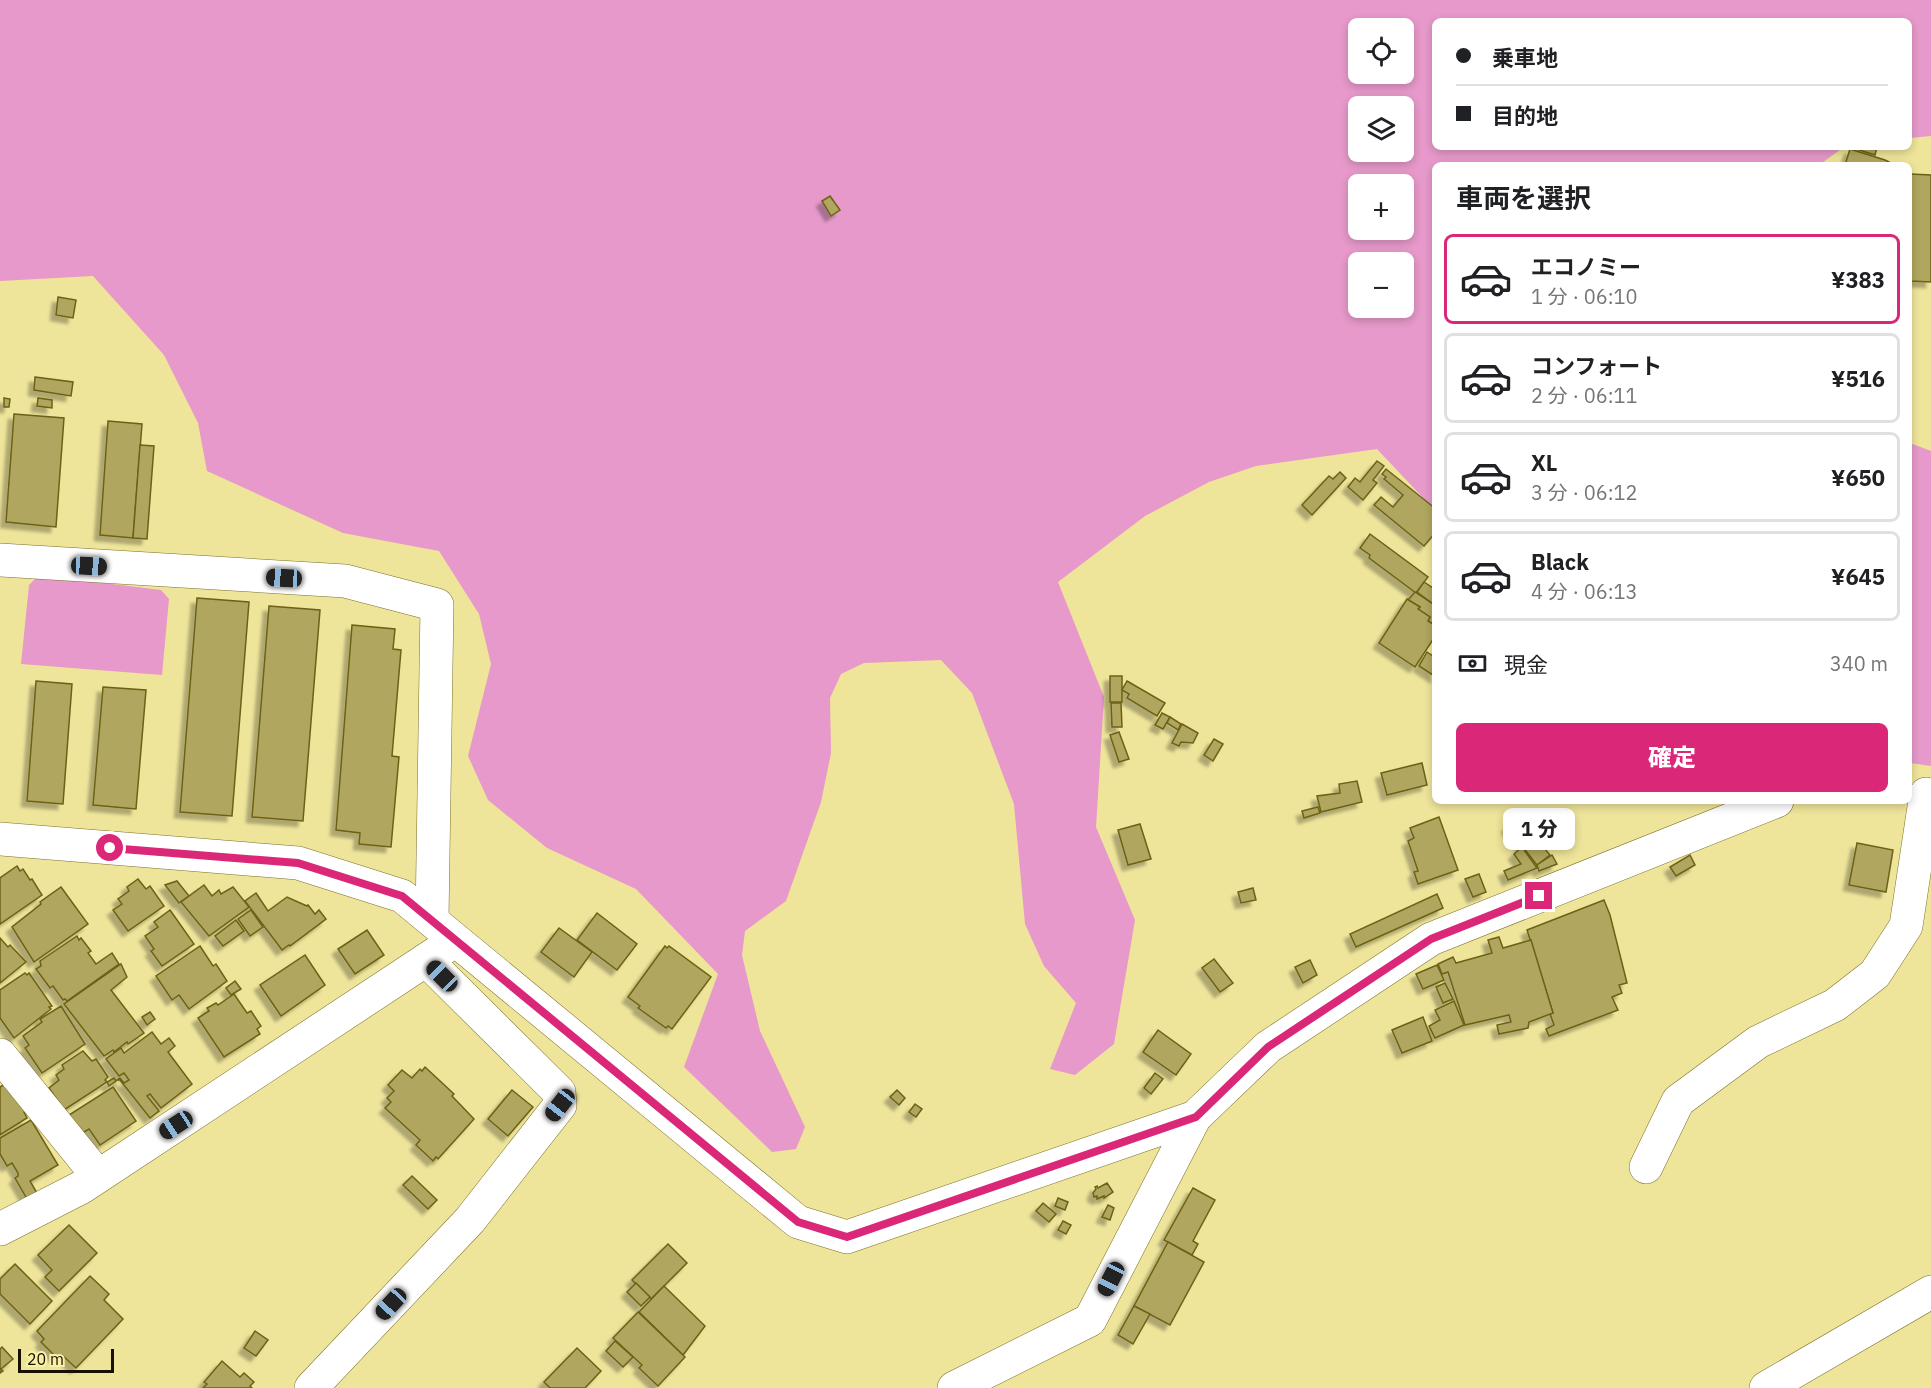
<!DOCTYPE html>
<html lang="ja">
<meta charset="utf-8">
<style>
:root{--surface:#fff;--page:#f6f6f6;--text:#202124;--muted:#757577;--line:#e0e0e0;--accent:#db2777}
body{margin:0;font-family:"IBM Plex Sans","Noto Sans JP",sans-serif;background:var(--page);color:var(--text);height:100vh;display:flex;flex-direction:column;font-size:22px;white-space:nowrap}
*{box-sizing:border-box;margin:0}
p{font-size:20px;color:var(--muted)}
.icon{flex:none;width:33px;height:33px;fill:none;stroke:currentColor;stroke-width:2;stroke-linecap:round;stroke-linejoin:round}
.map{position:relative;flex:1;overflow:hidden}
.drawer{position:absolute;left:1432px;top:162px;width:480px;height:642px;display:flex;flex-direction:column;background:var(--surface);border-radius:9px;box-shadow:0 3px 9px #0003}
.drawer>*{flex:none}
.top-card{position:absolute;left:1432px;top:18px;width:480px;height:132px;border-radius:9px;box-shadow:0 3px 9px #0003;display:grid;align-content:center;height:132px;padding:0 24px;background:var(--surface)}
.buttons{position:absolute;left:1348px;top:18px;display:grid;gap:12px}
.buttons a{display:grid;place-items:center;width:66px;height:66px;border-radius:9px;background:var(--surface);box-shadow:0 3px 9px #0003;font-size:30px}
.scale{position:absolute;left:18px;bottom:15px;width:96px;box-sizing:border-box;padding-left:6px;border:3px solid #161100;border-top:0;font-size:16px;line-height:21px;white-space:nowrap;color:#161100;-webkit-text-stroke:4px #fbf1a7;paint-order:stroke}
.end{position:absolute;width:27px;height:27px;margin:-14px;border:8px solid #db2777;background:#fff;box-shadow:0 0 0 3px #fff}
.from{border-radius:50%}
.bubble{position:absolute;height:42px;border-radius:9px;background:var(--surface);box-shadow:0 3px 9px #0003;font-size:20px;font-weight:800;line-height:42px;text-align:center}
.car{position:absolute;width:18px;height:36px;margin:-18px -9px;border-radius:8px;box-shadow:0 0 4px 2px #0007;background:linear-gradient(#222 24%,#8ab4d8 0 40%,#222 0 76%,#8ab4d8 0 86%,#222 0)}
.top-card b{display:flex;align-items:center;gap:21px;height:57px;font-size:22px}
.top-card b+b{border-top:2px solid var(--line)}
.top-card i{width:15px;height:15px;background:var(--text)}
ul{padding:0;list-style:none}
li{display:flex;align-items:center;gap:18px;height:90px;margin:0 12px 9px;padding:0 12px;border:3px solid var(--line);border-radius:9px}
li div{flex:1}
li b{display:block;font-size:22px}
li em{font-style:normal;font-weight:800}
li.selected{border-color:var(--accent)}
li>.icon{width:54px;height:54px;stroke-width:1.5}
h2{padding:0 24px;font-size:27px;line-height:72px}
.pay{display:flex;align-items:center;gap:15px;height:66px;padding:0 24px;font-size:22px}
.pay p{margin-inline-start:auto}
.primary-button{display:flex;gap:12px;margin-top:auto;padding:12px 24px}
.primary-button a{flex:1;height:69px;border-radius:9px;background:var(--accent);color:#fff;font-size:24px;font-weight:800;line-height:69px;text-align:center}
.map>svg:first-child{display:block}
.green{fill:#e699ca;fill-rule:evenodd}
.building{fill:#b0a65e;stroke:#6c6214;stroke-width:1.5;filter:url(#shadow)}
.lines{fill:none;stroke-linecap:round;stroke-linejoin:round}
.minor-casing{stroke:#7b7127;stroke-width:34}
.minor{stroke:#fff;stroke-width:33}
.route{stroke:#db2777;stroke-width:8}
</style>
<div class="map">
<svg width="1931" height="1388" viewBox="0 0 1931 1388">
<defs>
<filter id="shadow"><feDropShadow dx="-5.5" dy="5.5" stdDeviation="1.5" flood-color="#0004"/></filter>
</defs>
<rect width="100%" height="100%" fill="#eee49a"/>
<g class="green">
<path d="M0,0H1931V136L1910,138V21H1436V147H1844L1819,165H1436L1435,518L1428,503L1377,449L1256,466L1209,482L1145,516L1058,582L1104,697L1096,827L1135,920L1114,1044L1075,1075L1050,1069L1076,1003L1044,966L1025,924L1014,804L972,693L941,660L864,663L841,674L830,698L831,753L821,802L786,901L745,931L742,955L760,1031L805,1127L796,1149L772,1152L684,1067L718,974L636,889L547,848L488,800L468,756L491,664L479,614L439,551L343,533L207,471L198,423L164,355L93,276L0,281ZM1359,28H1404V74H1359ZM1359,106H1404V152H1359ZM1359,184H1404V230H1359ZM1359,262H1404V308H1359Z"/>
<path d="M1910,443L1931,451V766L1910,763Z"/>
<path d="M39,575L161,590L169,599L162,675L21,664L29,585Z"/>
</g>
<g class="building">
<path d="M1857,147H1877L1875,155L1856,149Z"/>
<path d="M1850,149L1885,160L1889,162L1888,165H1845Z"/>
<path d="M1910,174L1931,175V282L1910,281Z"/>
<path d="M830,196L840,210L831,216L822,201Z"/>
<path d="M58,297L76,300L73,318L56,315Z"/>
<path d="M35,377L73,382L71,396L34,390Z"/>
<path d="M4,398L10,399L9,407H4Z"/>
<path d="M38,398L52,400V408L37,406Z"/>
<path d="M14,414L64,418L56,527L6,522Z"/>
<path d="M108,421L142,424L133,538L100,535Z"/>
<path d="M140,445L154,446L147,539L133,538Z"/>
<path d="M1377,461L1384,466L1373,480L1377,483L1363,500L1348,487L1355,478L1360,482Z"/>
<path d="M1386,469L1436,509V532L1424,546L1374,505L1381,497L1393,507L1403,495L1384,479L1386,477L1382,474Z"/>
<path d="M1340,472L1346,478L1312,515L1302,505L1329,476L1333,479Z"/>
<path d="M1370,534L1428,577L1416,593L1369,558L1370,555L1360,548Z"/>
<path d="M1424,582L1436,590V606L1417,592Z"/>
<path d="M1415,592L1436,606V626L1428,621L1430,617L1418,609L1420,607L1408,600Z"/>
<path d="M197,598L249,602L232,816L180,812Z"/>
<path d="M1407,599L1420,607L1418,609L1430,617L1428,621L1436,626V635L1415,667L1379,643Z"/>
<path d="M269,606L320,610L303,821L252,817Z"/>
<path d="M352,625L395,629L393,649L401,650L392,756L399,757L391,847L359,844L360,833L336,830Z"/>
<path d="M1427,652L1436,658V677L1419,666Z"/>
<rect x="1110" y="676" width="12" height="26"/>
<path d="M36,681L72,684L63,804L27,801Z"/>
<path d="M1127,681L1165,703L1157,716L1127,698L1129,694L1122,690Z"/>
<path d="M103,687L146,690L136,809L93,805Z"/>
<path d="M1111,703H1121L1122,727H1112Z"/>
<path d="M1162,713L1170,717L1163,729L1155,725Z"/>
<path d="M1170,717L1181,724L1178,730L1167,723Z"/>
<path d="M1182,724L1198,733L1193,743L1181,742L1179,746L1172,743Z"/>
<path d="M1119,732L1129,759L1119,762L1110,735Z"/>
<path d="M1214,739L1223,744L1213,761L1204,755Z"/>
<path d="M1422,763L1427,785L1387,795L1381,773Z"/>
<path d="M1357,781L1362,802L1321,812L1317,796L1340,793L1339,784Z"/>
<path d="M1318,807L1320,813L1304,818L1302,811Z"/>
<path d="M1522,815L1537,832L1533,834L1550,855L1537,865L1507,827Z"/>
<path d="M1439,817L1458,870L1418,884L1414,872L1418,871L1408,841L1414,838L1410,828Z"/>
<path d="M1140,824L1151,859L1128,865L1118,830Z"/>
<path d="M1857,843L1893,850L1886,892L1849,885Z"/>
<path d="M1522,847L1537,868L1508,880L1504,871L1521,864L1514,854Z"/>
<path d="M1552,855L1557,864L1539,871L1537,865Z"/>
<path d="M1690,855L1695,865L1676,876L1670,867Z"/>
<path d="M17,866L20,871L23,869L30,880L32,879L42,895L0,924V878Z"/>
<path d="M1479,874L1486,892L1473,897L1465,879Z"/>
<path d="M138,879L146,889L150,886L164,906L128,931L113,910L122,904L118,899L129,891L127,887Z"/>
<path d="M177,881L189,896L179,903L165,885Z"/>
<path d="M204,885L212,896L219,890L221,894L233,887L249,907L209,936L181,902Z"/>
<path d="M61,887L88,924L34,962L12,927L41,904L40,902Z"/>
<path d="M1253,888L1256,900L1241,903L1238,892Z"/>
<path d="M256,893L268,911L287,897L307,906L308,905L315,914L319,910L326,919L290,946L289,945L282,950L245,901Z"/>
<path d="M1437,894L1443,908L1356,947L1350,934Z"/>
<path d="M1604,900L1610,915L1627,983L1619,985L1622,993L1612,997L1618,1010L1549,1036L1546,1029L1554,1025L1550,1014L1553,1013L1527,930Z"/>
<path d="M170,910L194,944L162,966L151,951L154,949L145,936L158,927L154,922Z"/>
<path d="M251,910L263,927L250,936L238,919Z"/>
<path d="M597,913L637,944L617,970L577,940Z"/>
<path d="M236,920L244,931L223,946L215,936Z"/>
<path d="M559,928L592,952L574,977L541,952Z"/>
<path d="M367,930L384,955L355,974L338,949Z"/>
<path d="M77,936L79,940L81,938L91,951L88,953L96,964L112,953L119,964L67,1001L65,999L63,1000L53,986L50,988L36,969L41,966L40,961Z"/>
<path d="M1499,937L1503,948L1531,940L1553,1013L1529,1022L1528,1028L1499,1034L1497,1025L1511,1022L1509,1015L1465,1025L1448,972L1442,974L1438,964L1453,957L1456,963L1492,953L1488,940Z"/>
<path d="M0,938L8,947L10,945L26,962L0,983Z"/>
<path d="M200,946L213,966L216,964L227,981L189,1009L179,995L172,1000L156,976Z"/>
<path d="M665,946L667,948L669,946L711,977L672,1029L668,1026L666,1028L638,1008L640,1006L628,997Z"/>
<path d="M305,955L325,985L281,1016L260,985Z"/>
<path d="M1214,959L1233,983L1220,992L1202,968Z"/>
<path d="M1310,960L1317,975L1303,983L1295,967Z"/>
<path d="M121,964L127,977L111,990L144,1033L128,1044L127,1042L114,1052L113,1050L104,1056L64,1004Z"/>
<path d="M1437,965L1444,980L1423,989L1416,974Z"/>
<path d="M25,973L27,975L29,973L52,1006L49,1007L51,1009L14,1038L0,1018V990Z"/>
<path d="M235,981L241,989L231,995L226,988Z"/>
<path d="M1445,983L1453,999L1443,1003L1436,987Z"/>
<path d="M234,994L247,1013L251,1011L261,1026L257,1029L260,1034L224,1057L198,1018L209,1011L207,1008L216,1003L218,1005Z"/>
<path d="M1454,1001L1464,1025L1435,1038L1429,1026L1440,1020L1435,1010Z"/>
<path d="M61,1006L85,1044L42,1073L25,1048L29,1045L23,1036L42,1022L40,1019Z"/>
<path d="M150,1012L155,1019L147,1025L142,1017Z"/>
<path d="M1423,1017L1432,1041L1402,1053L1392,1030Z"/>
<path d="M1158,1030L1191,1054L1176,1075L1143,1052Z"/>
<path d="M152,1032L161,1044L169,1038L175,1046L168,1052L192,1084L161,1108L150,1094L147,1096L159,1111L150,1118L120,1080H117L120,1078L124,1083L129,1080L124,1073L119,1076L106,1059L121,1048L124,1053Z"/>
<path d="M83,1051L92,1061L96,1059L108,1077L105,1080L107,1082L64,1110L49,1088L59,1080L56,1075L64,1069L62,1065Z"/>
<path d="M425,1067L454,1094L452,1096L474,1119L438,1159L436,1157L433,1161L416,1145L420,1140L385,1108L391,1102L387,1098L394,1091L388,1085L402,1070L412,1078L420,1069L422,1071Z"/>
<path d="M1155,1073L1163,1079L1151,1094L1144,1088Z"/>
<path d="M114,1078L116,1081L109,1086L107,1082Z"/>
<path d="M7,1083L27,1110L24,1112L27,1118L0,1135V1087Z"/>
<path d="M113,1087L136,1121L100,1145L89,1129L81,1134L69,1115Z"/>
<path d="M512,1090L533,1107L508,1136L488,1119Z"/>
<path d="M897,1090L905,1098L899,1105L890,1097Z"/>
<path d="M915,1104L922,1109L916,1117L909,1112Z"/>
<path d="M31,1120L58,1165L30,1181L37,1193L27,1199L15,1178L18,1176V1173L12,1163L7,1166L0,1154V1138Z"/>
<path d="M412,1176L437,1200L428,1209L403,1185Z"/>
<path d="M1107,1183L1113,1192L1104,1198V1196L1097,1199V1196L1094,1197L1093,1193L1096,1189L1095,1187L1097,1186L1098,1188Z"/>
<path d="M1193,1188L1215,1200L1193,1241L1198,1244L1192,1255L1164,1240Z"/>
<path d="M1058,1198L1068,1202L1065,1210L1055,1206Z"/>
<path d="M1043,1203L1056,1214L1049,1222L1036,1211Z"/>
<path d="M1108,1205L1114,1208L1110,1220L1102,1217Z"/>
<path d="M1063,1221L1071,1225L1066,1234L1058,1230Z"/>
<path d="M69,1225L97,1253L59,1291L45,1277L52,1270L38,1255Z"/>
<path d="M1168,1242L1204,1262L1170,1325L1134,1306Z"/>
<path d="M668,1244L687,1263L651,1299L632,1280Z"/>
<path d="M15,1264L52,1301L30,1324L0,1294V1279Z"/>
<path d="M90,1276L109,1294L104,1300L123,1319L76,1368L62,1355L58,1359L41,1342L44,1339L37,1331Z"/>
<path d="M636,1283L650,1297L641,1306L627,1292Z"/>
<path d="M664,1286L705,1326L683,1355L639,1312Z"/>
<path d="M1134,1306L1150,1314L1133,1344L1118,1335Z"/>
<path d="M638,1312L685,1357L658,1386L639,1368L642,1365L613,1338Z"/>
<path d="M255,1331L268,1340L256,1356L244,1348Z"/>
<path d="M615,1341L633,1357L623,1367L606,1351Z"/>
<path d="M2,1347L13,1359L1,1369L3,1371L0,1373V1349Z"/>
<path d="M577,1348L601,1371L585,1388H550L544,1382Z"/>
<path d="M222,1361L240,1377L244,1373L254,1382L250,1386L252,1388H203L207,1384L204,1382Z"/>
</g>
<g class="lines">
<g class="minor-casing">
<g id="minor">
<path d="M0,560L345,581L437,605L432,920"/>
<path d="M0,839L298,863L402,896L798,1222L847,1237L1195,1117L1268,1047L1431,939L1777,801"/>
<path d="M0,1055L98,1176"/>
<path d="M1646,1167L1678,1101L1758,1042L1835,1005L1875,974L1906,926L1926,794"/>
<path d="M0,1229L82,1187L444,948"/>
<path d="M311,1388L470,1220L560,1105L559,1092L426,960"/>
<path d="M954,1388L1090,1320L1195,1117"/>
<path d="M1766,1388L1931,1292"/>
</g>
</g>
<use href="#minor" class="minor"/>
</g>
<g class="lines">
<path class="route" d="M110,848L298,863L402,896L798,1222L847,1237L1196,1117L1268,1047L1431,939L1539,896"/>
</g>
</svg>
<div class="buttons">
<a><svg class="icon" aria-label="locate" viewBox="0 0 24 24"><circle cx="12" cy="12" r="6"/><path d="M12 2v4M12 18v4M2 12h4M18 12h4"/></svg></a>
<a><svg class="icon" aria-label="layers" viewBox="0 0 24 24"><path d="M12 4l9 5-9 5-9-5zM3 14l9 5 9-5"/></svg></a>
<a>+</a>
<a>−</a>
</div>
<div class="scale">20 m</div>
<i class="end from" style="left:110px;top:848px"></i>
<i class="end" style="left:1539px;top:896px"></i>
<div class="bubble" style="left:1503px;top:808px;width:72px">1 分</div>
<i class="car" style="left:89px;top:566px;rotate:93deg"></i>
<i class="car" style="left:284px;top:578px;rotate:273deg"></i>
<i class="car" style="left:442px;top:976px;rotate:315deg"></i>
<i class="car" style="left:560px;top:1105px;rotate:218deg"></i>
<i class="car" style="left:176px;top:1125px;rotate:237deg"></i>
<i class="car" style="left:1111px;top:1279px;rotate:207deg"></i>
<i class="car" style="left:391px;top:1304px;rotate:223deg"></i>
<div class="top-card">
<b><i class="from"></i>乗車地</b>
<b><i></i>目的地</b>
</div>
<section class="drawer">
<h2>車両を選択</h2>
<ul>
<li class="selected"><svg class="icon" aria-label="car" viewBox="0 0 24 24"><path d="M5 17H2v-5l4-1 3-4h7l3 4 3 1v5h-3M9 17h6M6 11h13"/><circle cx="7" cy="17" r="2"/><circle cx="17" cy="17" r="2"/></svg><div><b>エコノミー</b><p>1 分 · 06:10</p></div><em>¥383</em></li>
<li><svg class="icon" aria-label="car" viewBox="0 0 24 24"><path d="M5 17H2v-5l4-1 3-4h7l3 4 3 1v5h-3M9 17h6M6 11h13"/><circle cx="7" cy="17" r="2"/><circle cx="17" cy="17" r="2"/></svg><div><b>コンフォート</b><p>2 分 · 06:11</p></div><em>¥516</em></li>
<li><svg class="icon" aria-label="car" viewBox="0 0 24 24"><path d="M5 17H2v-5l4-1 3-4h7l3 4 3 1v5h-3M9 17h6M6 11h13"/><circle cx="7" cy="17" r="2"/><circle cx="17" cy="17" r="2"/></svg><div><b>XL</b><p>3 分 · 06:12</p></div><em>¥650</em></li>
<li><svg class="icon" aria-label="car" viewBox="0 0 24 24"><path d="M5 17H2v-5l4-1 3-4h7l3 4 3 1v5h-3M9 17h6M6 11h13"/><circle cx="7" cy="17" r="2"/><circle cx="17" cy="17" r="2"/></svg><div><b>Black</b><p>4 分 · 06:13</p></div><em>¥645</em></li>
</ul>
<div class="pay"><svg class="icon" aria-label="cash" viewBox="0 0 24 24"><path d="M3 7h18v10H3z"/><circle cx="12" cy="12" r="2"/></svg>現金<p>340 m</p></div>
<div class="primary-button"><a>確定</a></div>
</section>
</div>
